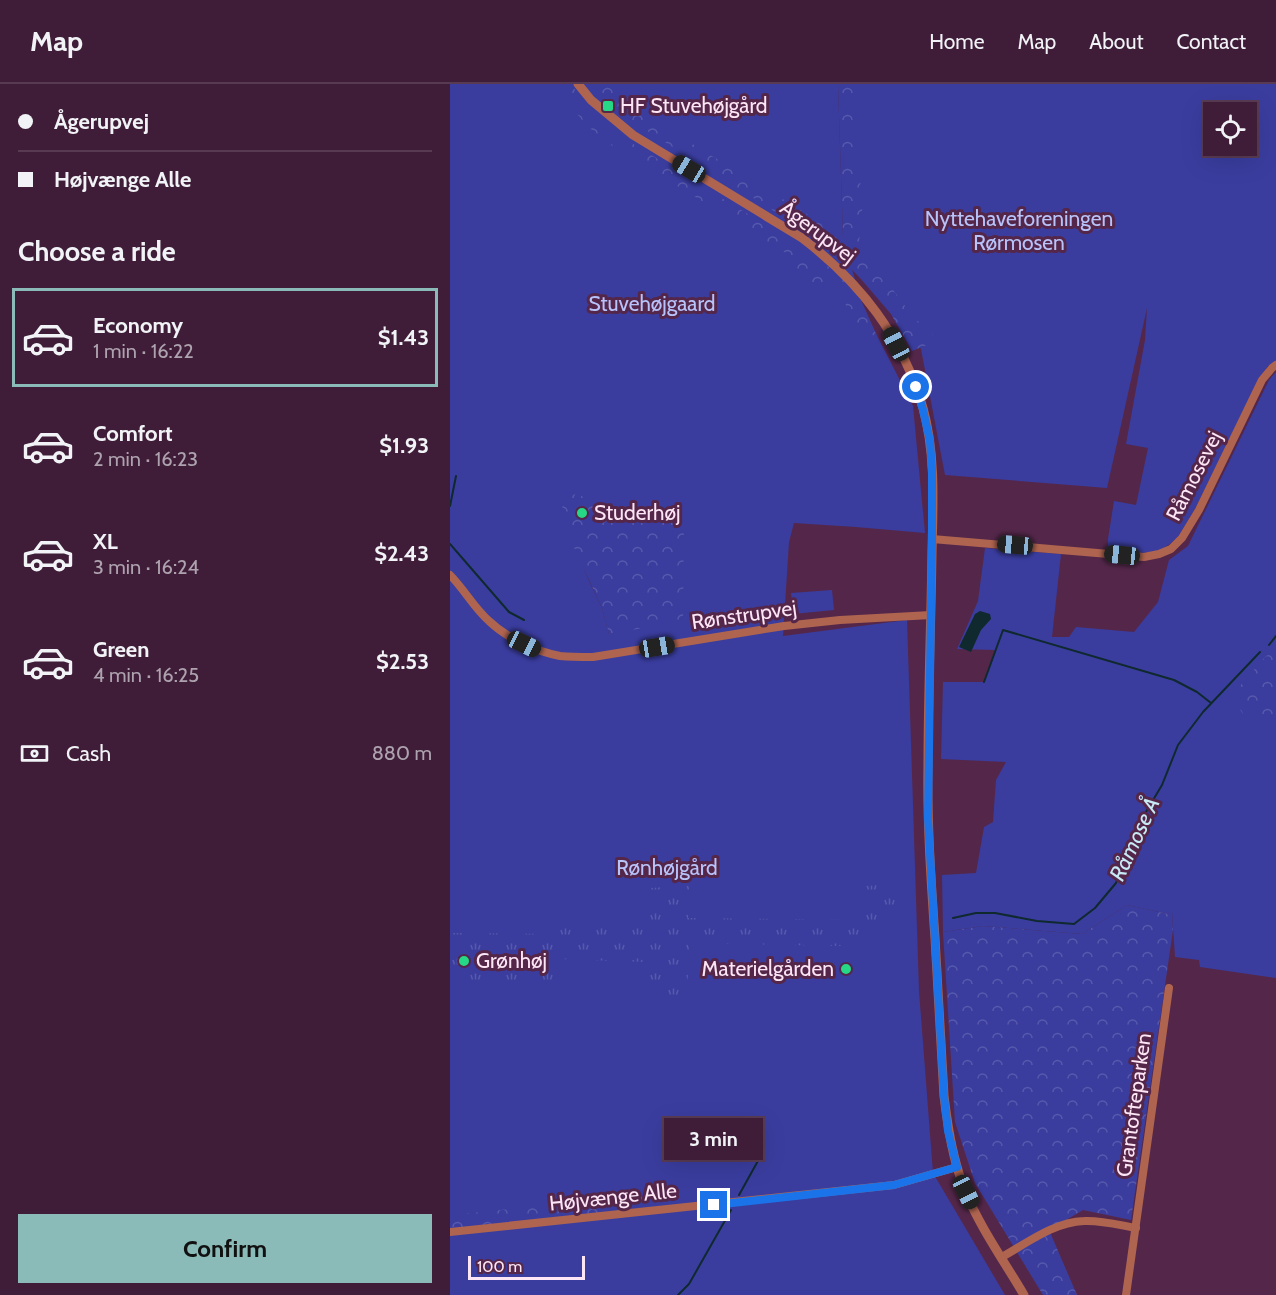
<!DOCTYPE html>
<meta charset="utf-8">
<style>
:root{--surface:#3f1d38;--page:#4a2a43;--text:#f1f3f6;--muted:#ada2ae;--line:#583b53;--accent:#8bbbb9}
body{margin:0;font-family:Cabin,sans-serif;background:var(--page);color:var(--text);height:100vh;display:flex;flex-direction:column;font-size:22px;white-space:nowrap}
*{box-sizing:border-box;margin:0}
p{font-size:20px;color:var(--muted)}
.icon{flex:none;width:33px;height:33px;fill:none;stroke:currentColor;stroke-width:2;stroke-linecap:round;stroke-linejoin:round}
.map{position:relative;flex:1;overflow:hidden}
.panel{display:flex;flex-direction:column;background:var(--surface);width:450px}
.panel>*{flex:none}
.hud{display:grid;align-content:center;height:132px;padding:0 18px;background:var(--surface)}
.controls{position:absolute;left:753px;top:18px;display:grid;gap:12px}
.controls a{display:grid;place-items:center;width:54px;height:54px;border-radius:0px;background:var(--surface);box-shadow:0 6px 24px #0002,0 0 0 2px var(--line);font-size:30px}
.scale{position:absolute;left:18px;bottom:15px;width:117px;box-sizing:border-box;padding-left:6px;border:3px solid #fce5f5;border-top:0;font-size:16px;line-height:21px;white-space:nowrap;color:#fce5f5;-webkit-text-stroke:4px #54274a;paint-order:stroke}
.end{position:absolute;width:27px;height:27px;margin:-14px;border:8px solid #1a73e8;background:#fff;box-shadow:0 0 0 3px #fff}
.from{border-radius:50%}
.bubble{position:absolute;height:42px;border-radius:0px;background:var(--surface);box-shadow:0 6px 24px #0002,0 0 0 2px var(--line);font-size:20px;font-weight:800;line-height:42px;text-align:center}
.car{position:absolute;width:18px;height:36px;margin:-18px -9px;border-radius:8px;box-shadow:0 0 4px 2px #0007;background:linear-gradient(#222 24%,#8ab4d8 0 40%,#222 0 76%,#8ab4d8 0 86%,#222 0)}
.hud b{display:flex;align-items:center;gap:21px;height:57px;font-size:22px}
.hud b+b{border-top:2px solid var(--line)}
.hud i{width:15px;height:15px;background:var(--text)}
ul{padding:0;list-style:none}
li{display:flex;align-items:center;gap:18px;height:99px;margin:0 12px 9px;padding:0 6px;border:3px solid transparent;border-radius:0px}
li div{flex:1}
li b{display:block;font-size:22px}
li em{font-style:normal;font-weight:800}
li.active{border-color:var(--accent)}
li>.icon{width:54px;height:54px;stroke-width:1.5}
h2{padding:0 18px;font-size:27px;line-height:72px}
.pay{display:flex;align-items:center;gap:15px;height:66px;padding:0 18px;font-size:22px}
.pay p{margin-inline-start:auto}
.button{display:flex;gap:12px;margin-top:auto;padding:12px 18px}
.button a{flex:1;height:69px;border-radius:0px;background:var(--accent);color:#111;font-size:24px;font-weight:800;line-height:69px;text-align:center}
header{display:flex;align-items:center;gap:36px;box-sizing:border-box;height:84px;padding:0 30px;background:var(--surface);border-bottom:2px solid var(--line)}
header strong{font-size:28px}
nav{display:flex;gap:33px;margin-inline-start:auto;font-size:21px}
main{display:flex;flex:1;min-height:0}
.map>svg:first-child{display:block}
.green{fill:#3a3d9e;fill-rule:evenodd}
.forest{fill:url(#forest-crowns)}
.park{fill:url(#park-tufts)}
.water{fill:#0f292f}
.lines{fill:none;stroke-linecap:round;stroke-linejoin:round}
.stream{stroke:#0f292f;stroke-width:2}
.minor{stroke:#af644f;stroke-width:8}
.tertiary{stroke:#af644f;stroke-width:9}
.route{stroke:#1a73e8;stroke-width:8}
.poi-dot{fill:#26d886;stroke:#54274a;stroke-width:2}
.labels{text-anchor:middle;stroke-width:6;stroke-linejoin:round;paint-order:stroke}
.poi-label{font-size:21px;fill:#fce5f5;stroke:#54274a;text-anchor:start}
.park-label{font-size:21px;fill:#b8c3fa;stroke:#54274a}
.street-label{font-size:21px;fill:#fce5f5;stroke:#54274a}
.water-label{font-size:22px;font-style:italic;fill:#c7eaf4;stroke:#54274a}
</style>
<header>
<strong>Map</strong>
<nav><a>Home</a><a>Map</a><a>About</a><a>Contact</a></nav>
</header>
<main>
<section class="panel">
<div class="hud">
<b><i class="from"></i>Ågerupvej</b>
<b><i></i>Højvænge Alle</b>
</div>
<h2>Choose a ride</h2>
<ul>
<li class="active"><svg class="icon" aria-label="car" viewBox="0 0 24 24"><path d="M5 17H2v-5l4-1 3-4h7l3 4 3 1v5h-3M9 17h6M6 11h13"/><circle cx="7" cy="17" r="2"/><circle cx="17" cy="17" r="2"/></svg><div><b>Economy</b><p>1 min · 16:22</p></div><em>$1.43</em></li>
<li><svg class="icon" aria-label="car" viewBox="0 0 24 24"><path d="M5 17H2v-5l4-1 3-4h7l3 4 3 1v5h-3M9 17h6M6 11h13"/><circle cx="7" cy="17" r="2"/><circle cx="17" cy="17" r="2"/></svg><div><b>Comfort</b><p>2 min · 16:23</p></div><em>$1.93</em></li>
<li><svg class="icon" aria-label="car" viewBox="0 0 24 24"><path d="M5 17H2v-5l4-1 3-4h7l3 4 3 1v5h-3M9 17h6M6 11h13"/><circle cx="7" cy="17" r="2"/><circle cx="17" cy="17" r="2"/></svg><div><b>XL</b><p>3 min · 16:24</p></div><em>$2.43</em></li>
<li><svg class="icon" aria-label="car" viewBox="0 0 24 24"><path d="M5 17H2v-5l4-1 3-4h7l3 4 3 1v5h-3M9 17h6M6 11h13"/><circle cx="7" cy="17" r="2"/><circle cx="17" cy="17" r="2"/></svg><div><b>Green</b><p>4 min · 16:25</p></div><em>$2.53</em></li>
</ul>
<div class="pay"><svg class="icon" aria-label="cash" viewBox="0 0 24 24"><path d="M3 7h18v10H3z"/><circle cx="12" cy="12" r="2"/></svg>Cash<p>880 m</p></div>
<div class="button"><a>Confirm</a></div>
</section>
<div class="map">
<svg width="826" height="1211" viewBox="0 0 826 1211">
<defs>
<pattern id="forest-crowns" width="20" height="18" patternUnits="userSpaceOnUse" patternTransform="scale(1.5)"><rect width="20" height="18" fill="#3a3d9e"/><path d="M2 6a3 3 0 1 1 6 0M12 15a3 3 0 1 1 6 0" fill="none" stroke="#5759ac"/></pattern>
<pattern id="park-tufts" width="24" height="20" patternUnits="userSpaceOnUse" patternTransform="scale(1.5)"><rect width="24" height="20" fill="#3a3d9e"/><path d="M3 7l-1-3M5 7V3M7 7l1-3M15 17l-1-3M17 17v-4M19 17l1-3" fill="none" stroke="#5759ac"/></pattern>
</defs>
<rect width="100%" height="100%" fill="#54274a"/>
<g class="green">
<path d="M0,0H388L393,153L413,224L463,322L475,449L406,443L344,439L339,458L333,552L457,536L469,907L483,1089L555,1211H0ZM233,435L159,550L152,524L140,499L126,466Z"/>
<path d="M401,0H826V279L818,282L811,292L746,423L729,452L720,460L709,467L692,469L658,465V455L664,417L686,421L698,364L676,360L695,256L697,224L657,404L495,391L471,265L403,164ZM764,28H796V62H764Z"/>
<path d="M826,288V894L750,883L749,876L725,873L722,828L718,830L677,821L632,850L533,842L493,848L492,791L526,789L534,743L543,738L546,696L556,678L491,675L493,598H534L546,566L507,565L528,517L535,464L611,470L602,553H619L626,543L684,548L708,518L719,476L738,462L819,296Z"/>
<path d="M382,506L384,526L343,530L341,509Z"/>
</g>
<g class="forest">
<path d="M103,0H121L136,21L160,44L152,54L136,41Z"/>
<path d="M141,0H171L180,12L169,29Z"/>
<path d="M388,0H406L402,42L413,117L409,160L464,234L483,249L479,260L462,267L441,230L411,195L387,170L338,136L175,33L182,23L393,152Z"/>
<path d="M167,50L350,162L398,197L411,216L427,252L397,245L395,206H347V176L161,61Z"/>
<path d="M113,408L234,435L233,537L159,550L152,524L112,438Z"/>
<path d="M826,568V630L824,634L797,636L781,612L816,572Z"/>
<path d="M677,821L718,830L722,827L723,846L681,1136L633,1126L599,1146L627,1211H593L525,1099L505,1038L493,848L533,842L632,850Z"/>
<path d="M238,1106L240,1120L121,1132L118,1130V1121Z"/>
<path d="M109,1120L112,1125L106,1133L0,1145V1131Z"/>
</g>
<path class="park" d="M450,800V820L395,862L239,859L237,918L200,915L197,878L107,875V899L1,897L0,907V835H2V849L108,850V839L199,840L200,804L239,802L238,834L412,836L415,802Z"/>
<path class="water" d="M530,527L540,530L541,535L531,546L521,568L509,563L525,530Z"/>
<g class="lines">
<g class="stream">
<path d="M0,422L6,392"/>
<path d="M0,460L59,528L74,536"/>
<path d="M819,561L826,552"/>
<path d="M534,598L553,546L724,596L747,608L761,619"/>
<path d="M503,834L526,829H545L587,837L624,840L645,824L666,799L687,743L712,701L728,661L753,628L810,568"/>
<path d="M289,1111L314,1066"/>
<path d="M228,1211L239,1200L281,1126"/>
</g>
<g class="minor">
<path d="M482,455L694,473L709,470L721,465L732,454L749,426L812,296L822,284L826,281"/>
<path d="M0,491C14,505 24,524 39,537C58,555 85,567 110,572C120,573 132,573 143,573L334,542L390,536L481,531"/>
<path d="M0,1148L444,1101L507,1083"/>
<path d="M552,1173C577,1159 604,1138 634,1137C651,1136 669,1141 686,1144"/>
<path d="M676,1211L719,904"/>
</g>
<path class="tertiary" d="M128,0L141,16L183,51L352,154C411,199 452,252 473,324C486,371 483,421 482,469C481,540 478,611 478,682C477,739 481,797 485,854C488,907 491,960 494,1012C498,1045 503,1076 515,1107C530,1143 554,1177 574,1211"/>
</g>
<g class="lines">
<path class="route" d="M264,1121L444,1101L507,1083L498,1047L494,1012L478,734L482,455V386L480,357L473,326L466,303"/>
</g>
<g class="poi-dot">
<rect x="152" y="16" width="12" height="12" rx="3"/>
<circle cx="132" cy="429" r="6"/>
<circle cx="14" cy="877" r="6"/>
<circle cx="396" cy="885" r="6"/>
</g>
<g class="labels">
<g class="poi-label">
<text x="170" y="29">HF Stuvehøjgård</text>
<text x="144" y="436">Studerhøj</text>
<text x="26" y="884">Grønhøj</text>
<text x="384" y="892" text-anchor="end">Materielgården</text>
</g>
<g class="park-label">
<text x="569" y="142">Nyttehaveforeningen<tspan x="569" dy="24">Rørmosen</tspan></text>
<text x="202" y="227">Stuvehøjgaard</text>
<text x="217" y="791">Rønhøjgård</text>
</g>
<g class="street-label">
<text transform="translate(368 148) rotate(37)" y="7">Ågerupvej</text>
<text transform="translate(744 392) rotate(-63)" y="7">Råmosevej</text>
<text transform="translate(294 531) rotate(-8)" y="7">Rønstrupvej</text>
<text transform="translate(684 1021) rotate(-82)" y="7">Grantofteparken</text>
<text transform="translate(163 1113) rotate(-6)" y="7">Højvænge Alle</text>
</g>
<g class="water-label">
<text transform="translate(684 755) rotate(-65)" y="8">Råmose Å</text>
</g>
</g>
</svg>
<div class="controls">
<a><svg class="icon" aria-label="locate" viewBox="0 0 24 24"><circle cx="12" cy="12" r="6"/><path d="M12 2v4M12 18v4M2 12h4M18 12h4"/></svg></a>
</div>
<div class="scale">100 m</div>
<i class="end from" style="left:466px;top:303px"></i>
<i class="end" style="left:264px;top:1121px"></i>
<div class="bubble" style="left:214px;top:1034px;width:99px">3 min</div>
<i class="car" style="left:239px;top:85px;rotate:301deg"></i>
<i class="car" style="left:446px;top:260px;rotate:332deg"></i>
<i class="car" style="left:565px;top:461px;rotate:275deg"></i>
<i class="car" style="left:672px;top:471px;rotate:276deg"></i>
<i class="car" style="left:74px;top:560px;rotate:116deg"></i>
<i class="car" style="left:207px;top:563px;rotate:81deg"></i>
<i class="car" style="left:516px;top:1108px;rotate:154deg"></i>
</div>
</main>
